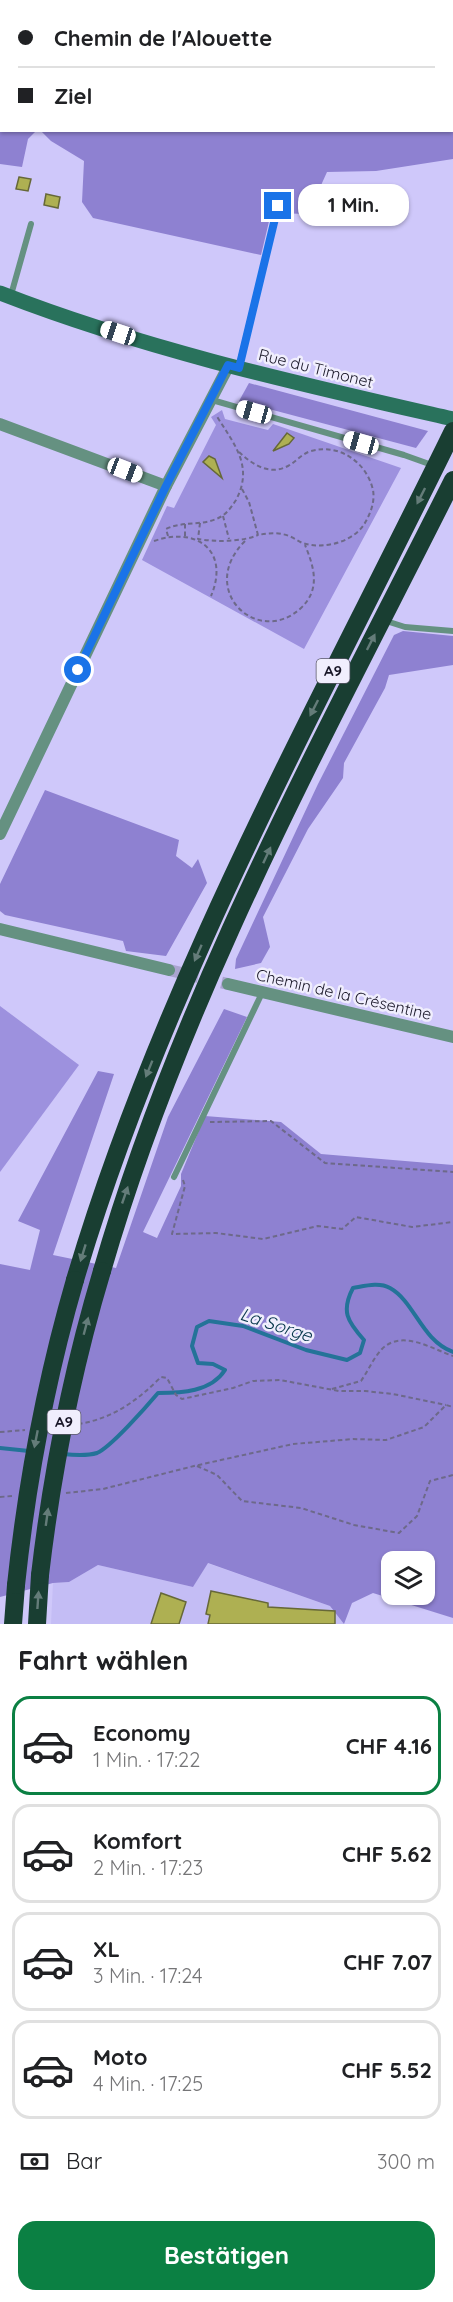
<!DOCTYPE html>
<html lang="de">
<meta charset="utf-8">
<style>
:root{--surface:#fff;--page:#f6f6f6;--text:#202124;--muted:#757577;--line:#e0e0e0;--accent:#0b8043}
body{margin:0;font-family:Quicksand,sans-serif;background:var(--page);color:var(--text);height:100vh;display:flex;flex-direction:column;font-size:22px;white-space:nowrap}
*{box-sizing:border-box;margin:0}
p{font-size:20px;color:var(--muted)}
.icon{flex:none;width:33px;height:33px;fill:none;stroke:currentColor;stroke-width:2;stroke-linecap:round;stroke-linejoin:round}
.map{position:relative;height:1624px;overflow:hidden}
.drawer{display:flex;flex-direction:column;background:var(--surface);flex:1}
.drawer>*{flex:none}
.guide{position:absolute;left:0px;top:0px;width:453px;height:132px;box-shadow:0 2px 4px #0004;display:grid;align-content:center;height:132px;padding:0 18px;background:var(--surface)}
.buttons{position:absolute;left:381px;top:1551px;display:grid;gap:12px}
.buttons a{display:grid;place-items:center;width:54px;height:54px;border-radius:12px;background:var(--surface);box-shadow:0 2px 4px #0004;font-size:30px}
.end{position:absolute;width:27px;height:27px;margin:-14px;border:8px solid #1a73e8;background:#fff;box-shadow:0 0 0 3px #fff}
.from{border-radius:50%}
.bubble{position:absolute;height:42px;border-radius:18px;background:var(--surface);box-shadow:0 2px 4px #0004;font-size:20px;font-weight:700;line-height:42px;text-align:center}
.car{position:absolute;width:18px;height:36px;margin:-18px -9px;border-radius:8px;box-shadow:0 0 4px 2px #0007;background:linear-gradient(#fff 24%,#345 0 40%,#fff 0 76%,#345 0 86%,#fff 0)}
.guide b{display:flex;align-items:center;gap:21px;height:57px;font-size:22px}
.guide b+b{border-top:2px solid var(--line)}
.guide i{width:15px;height:15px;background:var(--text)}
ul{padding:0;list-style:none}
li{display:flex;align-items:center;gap:18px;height:99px;margin:0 12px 9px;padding:0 6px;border:3px solid var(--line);border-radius:18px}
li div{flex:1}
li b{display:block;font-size:22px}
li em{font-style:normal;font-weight:700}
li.on{border-color:var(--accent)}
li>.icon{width:54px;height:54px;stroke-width:1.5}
h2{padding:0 18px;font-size:27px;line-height:72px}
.pay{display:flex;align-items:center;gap:15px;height:66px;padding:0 18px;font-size:22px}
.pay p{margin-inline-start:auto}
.primary-button{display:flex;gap:12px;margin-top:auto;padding:12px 18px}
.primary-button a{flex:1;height:69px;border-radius:18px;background:var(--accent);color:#fff;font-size:24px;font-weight:700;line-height:69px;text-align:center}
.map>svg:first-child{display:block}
.built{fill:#c4bdf5}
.green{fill:#9d91de}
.forest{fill:#8e81d1;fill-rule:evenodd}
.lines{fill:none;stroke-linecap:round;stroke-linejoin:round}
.stream{stroke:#247398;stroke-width:4}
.building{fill:#aeb052;stroke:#666838;stroke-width:1.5}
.minor-tunnel{stroke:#aaa4d0;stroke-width:12;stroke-dasharray:12 6;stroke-linecap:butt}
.path{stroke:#6d6989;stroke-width:2;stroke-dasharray:4.5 3;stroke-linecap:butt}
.service{stroke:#659181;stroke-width:6}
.minor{stroke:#659181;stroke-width:12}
.secondary{stroke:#29725c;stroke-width:15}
.motorway{stroke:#193e32;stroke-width:18}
.motorway-bridge{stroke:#193e32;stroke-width:18}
.oneway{fill:#647c79}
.route{stroke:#1a73e8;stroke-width:8}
.labels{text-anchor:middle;stroke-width:5;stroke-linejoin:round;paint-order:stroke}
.shield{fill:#f0eefd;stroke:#595767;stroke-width:1.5}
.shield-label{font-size:15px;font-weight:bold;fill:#181627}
.street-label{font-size:16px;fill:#181627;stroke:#f0eefd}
.water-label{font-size:18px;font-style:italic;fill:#07374b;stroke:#f0eefd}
</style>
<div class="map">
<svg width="453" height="1624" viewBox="0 0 453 1624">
<rect width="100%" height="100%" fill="#cfc8fa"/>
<path class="built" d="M207,1563L330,1606L344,1624H51L53,1583L69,1582L98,1565L193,1587Z"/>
<g class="green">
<path d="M222,410L225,419L268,430L273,424L401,468L304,649L142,560L167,506L174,508L216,425L211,417Z"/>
<path d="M0,1006L79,1065L0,1172Z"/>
</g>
<g class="forest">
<path d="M0,0L12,1L2,2V130L36,131L28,139L22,167L0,164Z"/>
<path d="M99,0H453V159L376,171L327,172L308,214L271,213L261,255L93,218L82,202L84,161L51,141L41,131L452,130V2L98,1Z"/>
<path d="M249,383L428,431L416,448L239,401Z"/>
<path d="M403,631L453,636V665L389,675L385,688L344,763L343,778L308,829L263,917L270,947L261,963L235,969L236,959L318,784L394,635Z"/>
<path d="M45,790L179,840L176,856L192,868L198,859L207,883L166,956L126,951L123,941L5,915L0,911V884Z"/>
<path d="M224,1009L247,1017L143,1232L157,1238L181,1186V1174L205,1116L281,1122L321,1154L453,1165V1618L373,1593L352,1603L344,1624L330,1606L208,1563L193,1587L98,1565L69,1582L53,1583L0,1597V1264L30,1270L40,1230L18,1221L98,1071L114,1074L53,1255L116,1268L168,1117ZM392,1562H424V1594H392Z"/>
</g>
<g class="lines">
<g class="stream">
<path d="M0,1448L29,1451"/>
<path d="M63,1454C73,1455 87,1456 97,1453C111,1447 147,1406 158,1393C181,1393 211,1392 225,1370L213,1364L198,1363L192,1346L197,1327L209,1321L243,1326L306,1350L347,1360L360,1353L364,1340C347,1321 341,1311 353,1288C365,1286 379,1282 390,1288C415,1302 421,1340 453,1352"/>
</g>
</g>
<g class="building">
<path d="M19,177L31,179L28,191L16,189Z"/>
<path d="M46,194L60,197L58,208L44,205Z"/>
<path d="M287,433L294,438L289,444L273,451Z"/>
<path d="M209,456L215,459L222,478L203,462Z"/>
<path d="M211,1591L268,1603V1607L335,1611V1624H208L210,1615L206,1614Z"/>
<path d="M161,1593L186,1602L179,1624H151Z"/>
</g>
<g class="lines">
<path class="minor-tunnel" d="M169,970L228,984"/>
<g class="path">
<path d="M10,0L12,2"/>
<path d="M452,92H453"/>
<path d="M239,452C252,464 269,476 288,466C296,462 301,454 311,451C340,443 367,463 373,490C375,501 371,512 366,521C356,541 327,549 306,544C300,543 295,538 289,536C279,532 268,533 258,535L249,502L242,489"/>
<path d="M223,516L229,539"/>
<path d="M200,523L198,539C215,542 242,542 258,535"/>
<path d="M168,536L166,529C182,521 199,526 216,519C225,516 231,508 236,500C254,466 234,444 216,415"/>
<path d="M185,536V524"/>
<path d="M154,541C197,526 230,551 211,596"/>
<path d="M245,541C196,590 258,648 301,608C321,589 314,567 305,545"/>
<path d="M210,1122L271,1121L325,1163L453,1172"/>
<path d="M183,1180L185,1186L172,1234L216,1233L263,1239L318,1226L342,1229L356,1217L412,1227L453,1222"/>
<path d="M332,1389L361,1381C368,1371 374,1357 382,1349C402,1329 432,1349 453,1356"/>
<path d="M78,1424C112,1419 137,1401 161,1377L167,1378L176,1395L182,1399L233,1388L253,1381L280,1380L339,1391H365L393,1394L446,1405"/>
<path d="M0,1432L25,1430"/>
<path d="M197,1466L217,1475L242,1501L301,1508L354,1525L399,1533L417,1516L430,1481L453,1475"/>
<path d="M66,1493L103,1489L194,1466L293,1444L353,1439L386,1440L424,1427L446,1405L453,1407"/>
<path d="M0,1497L12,1496"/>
</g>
<g class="service">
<path d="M11,295L31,224"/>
<path d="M239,366L278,206"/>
<path d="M212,400L404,455L432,465"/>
<path d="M383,620L405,627L453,631"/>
<path d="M174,1177L262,993"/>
</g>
<g class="minor">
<path d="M0,424L166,486"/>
<path d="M0,834L166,486L229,365"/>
<path d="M0,929L169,970"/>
<path d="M228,984L453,1037"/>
</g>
<path class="secondary" d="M0,293C146,350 300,384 453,419"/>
<g class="motorway">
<path d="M102,1271C182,993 324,737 453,480"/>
<path d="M75,1280C163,982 317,709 453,431"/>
<path d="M13,1624L16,1585"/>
<path d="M37,1624L40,1575"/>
</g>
<g class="motorway-bridge">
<path d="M40,1575C52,1472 72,1371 102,1271"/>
<path d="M16,1585C27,1481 46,1380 75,1280"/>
</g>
</g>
<defs><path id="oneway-solid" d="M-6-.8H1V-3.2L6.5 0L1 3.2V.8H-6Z" transform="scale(1.5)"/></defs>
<g class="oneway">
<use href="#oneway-solid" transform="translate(421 496) rotate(117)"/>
<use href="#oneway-solid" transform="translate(371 642) rotate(-63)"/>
<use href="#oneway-solid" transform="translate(314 708) rotate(117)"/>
<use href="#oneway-solid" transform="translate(267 855) rotate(-65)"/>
<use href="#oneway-solid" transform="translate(198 953) rotate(114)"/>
<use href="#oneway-solid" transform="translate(149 1069) rotate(112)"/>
<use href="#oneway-solid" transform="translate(125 1195) rotate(-71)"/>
<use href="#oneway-solid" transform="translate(83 1253) rotate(107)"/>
<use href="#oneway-solid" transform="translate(86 1326) rotate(-75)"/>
<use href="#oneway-solid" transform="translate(36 1439) rotate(101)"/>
<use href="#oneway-solid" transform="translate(47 1517) rotate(-82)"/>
<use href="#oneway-solid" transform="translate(38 1600) rotate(-86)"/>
</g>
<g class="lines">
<path class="route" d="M78,670L166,486L228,365L239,368L278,206"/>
</g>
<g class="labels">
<g class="shield">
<rect x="316.5" y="659" width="33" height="24" rx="4.5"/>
<rect x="47.5" y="1410" width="33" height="24" rx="4.5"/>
</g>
<g class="shield-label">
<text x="333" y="676">A9</text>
<text x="64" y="1427">A9</text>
</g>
<g class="street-label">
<text transform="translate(316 368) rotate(14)" y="6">Rue du Timonet</text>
<text transform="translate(344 994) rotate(13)" y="6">Chemin de la Crésentine</text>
</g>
<g class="water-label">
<text transform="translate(276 1325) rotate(18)" y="6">La Sorge</text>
</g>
</g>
</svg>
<div class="buttons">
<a><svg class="icon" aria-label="layers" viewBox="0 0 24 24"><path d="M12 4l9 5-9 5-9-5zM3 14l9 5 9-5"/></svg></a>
</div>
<i class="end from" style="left:78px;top:670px"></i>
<i class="end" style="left:278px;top:206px"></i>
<div class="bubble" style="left:298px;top:184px;width:111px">1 Min.</div>
<i class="car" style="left:118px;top:333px;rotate:288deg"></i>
<i class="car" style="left:254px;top:412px;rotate:286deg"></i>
<i class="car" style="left:361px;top:443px;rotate:286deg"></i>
<i class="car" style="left:125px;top:470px;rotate:111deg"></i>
<div class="guide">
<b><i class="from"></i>Chemin de l'Alouette</b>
<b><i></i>Ziel</b>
</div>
</div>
<section class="drawer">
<h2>Fahrt wählen</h2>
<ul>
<li class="on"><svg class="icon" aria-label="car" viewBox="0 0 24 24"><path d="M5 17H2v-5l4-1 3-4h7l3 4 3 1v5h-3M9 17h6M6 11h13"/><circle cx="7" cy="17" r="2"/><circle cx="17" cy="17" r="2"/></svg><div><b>Economy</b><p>1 Min. · 17:22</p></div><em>CHF 4.16</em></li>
<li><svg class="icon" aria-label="car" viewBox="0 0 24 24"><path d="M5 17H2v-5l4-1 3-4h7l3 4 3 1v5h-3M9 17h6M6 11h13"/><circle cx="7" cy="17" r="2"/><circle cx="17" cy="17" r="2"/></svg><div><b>Komfort</b><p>2 Min. · 17:23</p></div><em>CHF 5.62</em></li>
<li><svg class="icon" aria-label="car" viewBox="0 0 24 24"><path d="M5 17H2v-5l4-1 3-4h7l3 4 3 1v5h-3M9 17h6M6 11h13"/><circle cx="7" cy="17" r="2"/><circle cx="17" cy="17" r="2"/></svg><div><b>XL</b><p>3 Min. · 17:24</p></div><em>CHF 7.07</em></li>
<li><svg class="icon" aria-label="car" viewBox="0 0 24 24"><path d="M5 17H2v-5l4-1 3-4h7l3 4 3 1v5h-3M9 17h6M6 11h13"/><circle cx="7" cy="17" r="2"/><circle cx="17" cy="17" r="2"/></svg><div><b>Moto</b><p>4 Min. · 17:25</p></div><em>CHF 5.52</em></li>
</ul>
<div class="pay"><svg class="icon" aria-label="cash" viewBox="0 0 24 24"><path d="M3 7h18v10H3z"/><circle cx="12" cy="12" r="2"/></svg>Bar<p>300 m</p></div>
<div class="primary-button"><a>Bestätigen</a></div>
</section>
